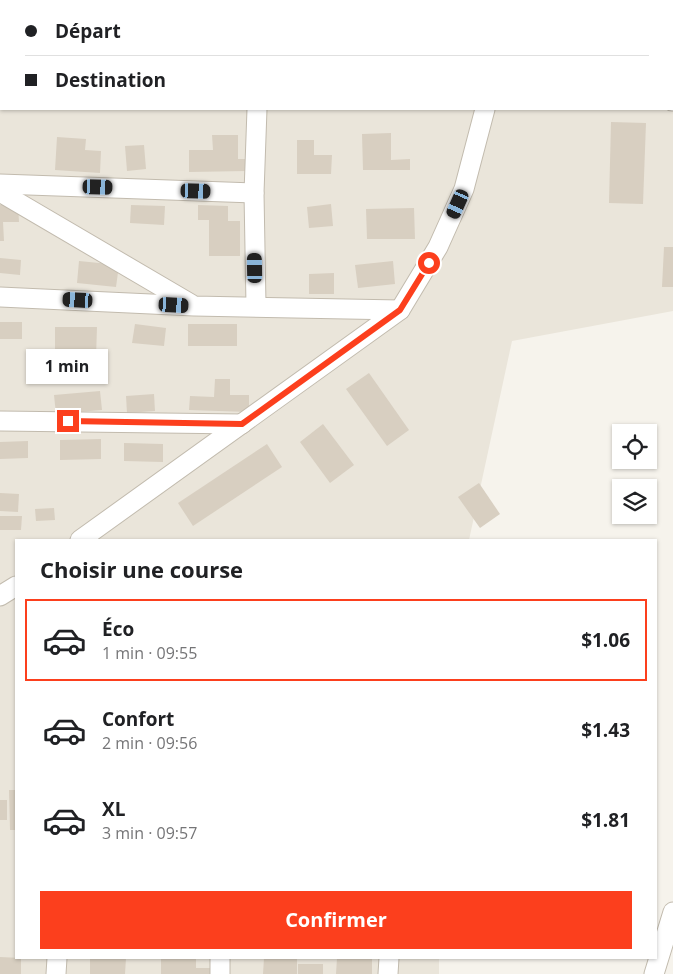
<!DOCTYPE html>
<html lang="fr">
<meta charset="utf-8">
<style>
:root{--surface:#fff;--page:#f6f6f6;--text:#202124;--muted:#757577;--line:#e0e0e0;--accent:#fc3f1d}
body{margin:0;font-family:"Open Sans",sans-serif;background:var(--page);color:var(--text);height:100vh;display:flex;flex-direction:column;font-size:19px;white-space:nowrap}
*{box-sizing:border-box;margin:0}
p{font-size:16px;color:var(--muted)}
.icon{flex:none;width:28px;height:28px;fill:none;stroke:currentColor;stroke-width:2;stroke-linecap:round;stroke-linejoin:round}
.map{position:relative;flex:1;overflow:hidden}
.sheet{position:absolute;left:15px;top:539px;width:642px;height:420px;display:flex;flex-direction:column;background:var(--surface);border-radius:0px;box-shadow:0 1px 4px #0004}
.sheet>*{flex:none}
.hud{position:absolute;left:0px;top:0px;width:674px;height:110px;box-shadow:0 1px 4px #0004;display:grid;align-content:center;height:110px;padding:0 25px;background:var(--surface)}
.controls{position:absolute;left:612px;top:424px;display:grid;gap:10px}
.controls a{display:grid;place-items:center;width:45px;height:45px;border-radius:0px;background:var(--surface);box-shadow:0 1px 4px #0004;font-size:25px}
.end{position:absolute;width:22px;height:22px;margin:-11px;border:6px solid #fc3f1d;background:#fff;box-shadow:0 0 0 2px #fff}
.from{border-radius:50%}
.bubble{position:absolute;height:35px;border-radius:0px;background:var(--surface);box-shadow:0 1px 4px #0004;font-size:16px;font-weight:700;line-height:35px;text-align:center}
.car{position:absolute;width:15px;height:30px;margin:-15px -8px;border-radius:6px;box-shadow:0 0 4px 1px #0007;background:linear-gradient(#222 24%,#8ab4d8 0 40%,#222 0 76%,#8ab4d8 0 86%,#222 0)}
.hud b{display:flex;align-items:center;gap:18px;height:48px;font-size:19px}
.hud b+b{border-top:1px solid var(--line)}
.hud i{width:12px;height:12px;background:var(--text)}
ul{padding:0;list-style:none}
li{display:flex;align-items:center;gap:15px;height:82px;margin:0 10px 8px;padding:0 15px;border:2px solid transparent;border-radius:0px}
li div{flex:1}
li b{display:block;font-size:19px}
li em{font-style:normal;font-weight:700}
li.current{border-color:var(--accent)}
li>.icon{width:45px;height:45px;stroke-width:1.5}
h2{padding:0 25px;font-size:22px;line-height:60px}
.action{display:flex;gap:10px;margin-top:auto;padding:10px 25px}
.action a{flex:1;height:58px;border-radius:0px;background:var(--accent);color:#fff;font-size:20px;font-weight:700;line-height:58px;text-align:center}
.map>svg:first-child{display:block}
.residential{fill:#eae5da;fill-rule:evenodd}
.building{fill:#d8cfc1}
.lines{fill:none;stroke-linecap:round;stroke-linejoin:round}
.street-casing{stroke:#c2bbae;stroke-width:21}
.street{stroke:#fff;stroke-width:19}
.route{stroke:#fc3f1d;stroke-width:6}
</style>
<div class="map">
<svg width="673" height="974" viewBox="0 0 673 974">
<rect width="100%" height="100%" fill="#f6f3ec"/>
<path class="residential" d="M0,0H673V311L512,341L469,540H16V958H439V974H0ZM1,1H672V109H1Z"/>
<g class="building">
<path d="M611,122L646,123L643,204L609,203Z"/>
<path d="M391,133V160L410,159V170H363L362,134Z"/>
<path d="M212,135H238V159H247V171L189,172V150H213Z"/>
<path d="M57,137L86,139L85,150L101,151L100,173L55,170Z"/>
<path d="M297,140H314V155H332L331,174H297Z"/>
<path d="M144,145L146,169L127,171L125,146Z"/>
<path d="M18,204L19,222H3L4,241H0V205Z"/>
<path d="M331,204L333,226L309,228L307,207Z"/>
<path d="M131,205L165,206L164,225L130,223Z"/>
<path d="M198,205L228,206V221H240V256H209V220H198Z"/>
<path d="M414,208L415,239H367L366,209Z"/>
<path d="M664,247H673V287H662Z"/>
<path d="M0,258L21,260L20,275L0,273Z"/>
<path d="M79,261L119,265L116,287L77,283Z"/>
<path d="M393,261L395,284L358,288L355,265Z"/>
<path d="M334,273V294H309V274Z"/>
<rect x="0" y="322" width="22" height="17"/>
<path d="M135,324L166,328L164,346L132,343Z"/>
<rect x="188" y="324" width="49" height="22"/>
<path d="M55,327H97L96,358H55Z"/>
<path d="M369,373L409,430L387,446L346,389Z"/>
<path d="M215,379H230V395H249V412L189,410L190,396L214,397Z"/>
<path d="M100,391L102,410L56,414L54,395Z"/>
<path d="M154,394L155,411L127,413L126,396Z"/>
<path d="M323,424L354,465L330,483L300,442Z"/>
<path d="M101,439V459L60,460V440Z"/>
<path d="M28,441V458L0,459V442Z"/>
<path d="M124,443L163,444V462L124,461Z"/>
<path d="M267,444L282,467L193,526L178,503Z"/>
<path d="M479,483L500,514L480,528L458,497Z"/>
<path d="M0,493L19,494L18,512L0,511Z"/>
<path d="M54,508L55,520L36,521L35,509Z"/>
<path d="M0,516H22L21,530H0Z"/>
<path d="M9,790H16V830H10Z"/>
<rect x="0" y="800" width="7" height="20"/>
<path d="M0,957L21,958V974H0Z"/>
<path d="M90,958H126L125,974H90Z"/>
<path d="M161,958H196V968H213V974H161Z"/>
<path d="M264,958H297V974H263Z"/>
<path d="M337,958H372V974H336Z"/>
<rect x="298" y="964" width="25" height="10"/>
</g>
<g class="lines">
<g class="street-casing">
<g id="street">
<path d="M523,0V1"/>
<path d="M261,1V0"/>
<path d="M0,48H1"/>
<path d="M672,101H673"/>
<path d="M0,184L254,193"/>
<path d="M0,192L191,304"/>
<path d="M0,297L194,306L400,310"/>
<path d="M256,305L254,193L257,109"/>
<path d="M0,421L242,424"/>
<path d="M80,540L400,310L438,247L464,189L485,109"/>
<path d="M0,596L16,586"/>
<path d="M56,974L57,958"/>
<path d="M220,974V958"/>
<path d="M388,974L389,958"/>
<path d="M654,974L673,912"/>
</g>
</g>
<use href="#street" class="street"/>
</g>
<g class="lines">
<path class="route" d="M68,421L242,424L400,310L429,263"/>
</g>
</svg>
<div class="controls">
<a><svg class="icon" aria-label="locate" viewBox="0 0 24 24"><circle cx="12" cy="12" r="6"/><path d="M12 2v4M12 18v4M2 12h4M18 12h4"/></svg></a>
<a><svg class="icon" aria-label="layers" viewBox="0 0 24 24"><path d="M12 4l9 5-9 5-9-5zM3 14l9 5 9-5"/></svg></a>
</div>
<i class="end from" style="left:429px;top:263px"></i>
<i class="end" style="left:68px;top:421px"></i>
<div class="bubble" style="left:26px;top:349px;width:82px">1 min</div>
<i class="car" style="left:98px;top:187px;rotate:92deg"></i>
<i class="car" style="left:196px;top:191px;rotate:92deg"></i>
<i class="car" style="left:458px;top:204px;rotate:204deg"></i>
<i class="car" style="left:255px;top:268px;rotate:359deg"></i>
<i class="car" style="left:78px;top:300px;rotate:273deg"></i>
<i class="car" style="left:174px;top:305px;rotate:93deg"></i>
<div class="hud">
<b><i class="from"></i>Départ</b>
<b><i></i>Destination</b>
</div>
<section class="sheet">
<h2>Choisir une course</h2>
<ul>
<li class="current"><svg class="icon" aria-label="car" viewBox="0 0 24 24"><path d="M5 17H2v-5l4-1 3-4h7l3 4 3 1v5h-3M9 17h6M6 11h13"/><circle cx="7" cy="17" r="2"/><circle cx="17" cy="17" r="2"/></svg><div><b>Éco</b><p>1 min · 09:55</p></div><em>$1.06</em></li>
<li><svg class="icon" aria-label="car" viewBox="0 0 24 24"><path d="M5 17H2v-5l4-1 3-4h7l3 4 3 1v5h-3M9 17h6M6 11h13"/><circle cx="7" cy="17" r="2"/><circle cx="17" cy="17" r="2"/></svg><div><b>Confort</b><p>2 min · 09:56</p></div><em>$1.43</em></li>
<li><svg class="icon" aria-label="car" viewBox="0 0 24 24"><path d="M5 17H2v-5l4-1 3-4h7l3 4 3 1v5h-3M9 17h6M6 11h13"/><circle cx="7" cy="17" r="2"/><circle cx="17" cy="17" r="2"/></svg><div><b>XL</b><p>3 min · 09:57</p></div><em>$1.81</em></li>
</ul>
<div class="action"><a>Confirmer</a></div>
</section>
</div>
